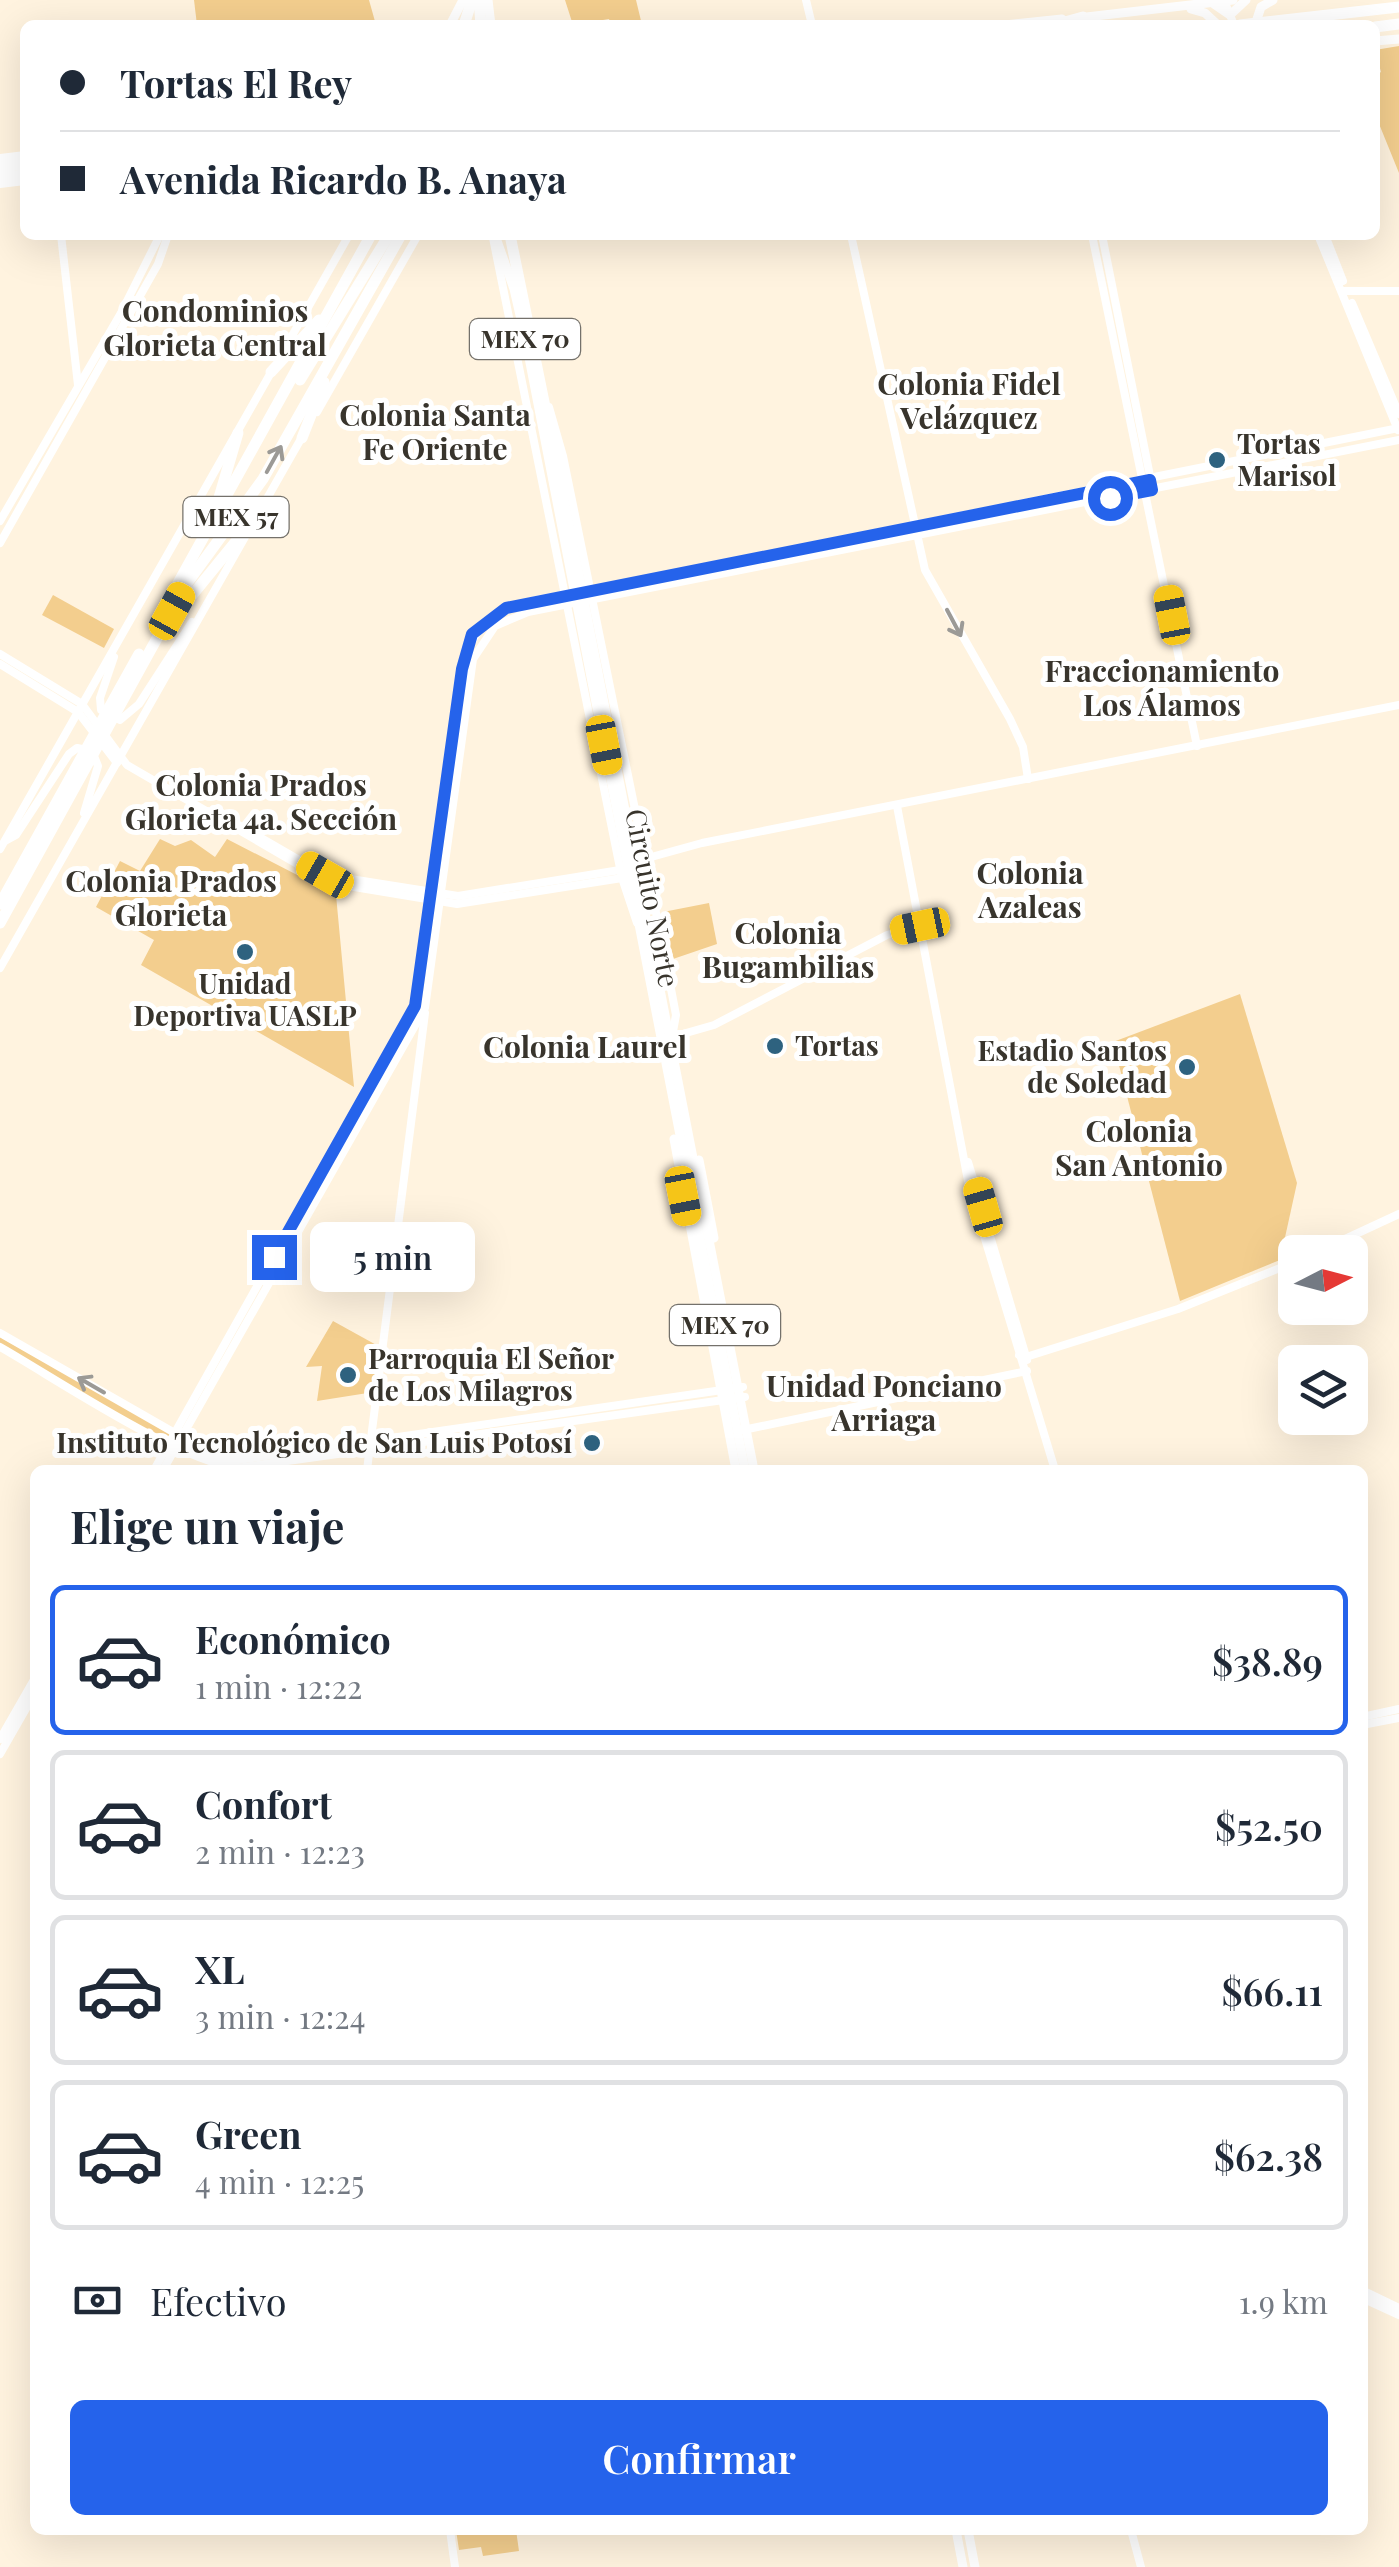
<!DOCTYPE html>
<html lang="es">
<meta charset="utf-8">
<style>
:root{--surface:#fff;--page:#f6f6f7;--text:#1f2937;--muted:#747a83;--line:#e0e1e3;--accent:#2563eb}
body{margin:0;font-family:"Playfair Display",serif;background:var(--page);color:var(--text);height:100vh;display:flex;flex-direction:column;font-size:38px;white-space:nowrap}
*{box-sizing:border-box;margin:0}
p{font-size:32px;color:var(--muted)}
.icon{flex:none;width:55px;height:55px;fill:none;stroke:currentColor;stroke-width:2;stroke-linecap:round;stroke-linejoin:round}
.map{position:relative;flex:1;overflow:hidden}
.side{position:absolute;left:30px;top:1465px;width:1338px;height:1070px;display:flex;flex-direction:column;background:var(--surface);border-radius:15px;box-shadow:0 10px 40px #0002}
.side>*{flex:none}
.hud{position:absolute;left:20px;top:20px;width:1360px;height:220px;border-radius:15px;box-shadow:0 10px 40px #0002;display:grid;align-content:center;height:220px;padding:0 40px;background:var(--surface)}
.needle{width:65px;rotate:84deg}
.fabs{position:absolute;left:1278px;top:1235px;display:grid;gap:20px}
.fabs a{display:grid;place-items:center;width:90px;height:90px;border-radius:15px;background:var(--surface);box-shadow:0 10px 40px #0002;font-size:50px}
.end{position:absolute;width:45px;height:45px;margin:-22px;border:12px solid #2563eb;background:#fff;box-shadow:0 0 0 5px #fff}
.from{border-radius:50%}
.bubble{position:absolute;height:70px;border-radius:15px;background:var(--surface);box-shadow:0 10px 40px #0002;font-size:32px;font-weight:600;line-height:70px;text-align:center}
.car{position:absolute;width:30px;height:60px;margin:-30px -15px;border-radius:12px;box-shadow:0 0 8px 2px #0007;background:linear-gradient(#f5c518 24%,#345 0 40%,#f5c518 0 76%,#345 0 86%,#f5c518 0)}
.hud b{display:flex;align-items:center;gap:35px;height:95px;font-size:38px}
.hud b+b{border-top:2px solid var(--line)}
.hud i{width:25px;height:25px;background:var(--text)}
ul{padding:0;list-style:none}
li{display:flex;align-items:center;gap:30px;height:150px;margin:0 20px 15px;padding:0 20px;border:5px solid var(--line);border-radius:15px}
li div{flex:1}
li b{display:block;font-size:38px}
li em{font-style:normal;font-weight:600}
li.current{border-color:var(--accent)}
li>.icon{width:90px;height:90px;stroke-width:1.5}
h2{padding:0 40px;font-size:45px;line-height:120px}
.pay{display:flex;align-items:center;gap:25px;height:110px;padding:0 40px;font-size:38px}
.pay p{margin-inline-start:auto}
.cta{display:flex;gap:20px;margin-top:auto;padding:20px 40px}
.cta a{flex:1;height:115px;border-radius:15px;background:var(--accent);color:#fff;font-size:40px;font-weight:600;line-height:115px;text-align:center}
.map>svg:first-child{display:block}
.green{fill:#f3ce8e}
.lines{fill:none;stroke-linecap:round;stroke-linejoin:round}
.secondary{stroke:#fff;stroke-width:8}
.primary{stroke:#fff;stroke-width:9}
.highway{stroke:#fff;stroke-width:11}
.oneway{stroke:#9c9a96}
.route{stroke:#2563eb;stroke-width:12}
.poi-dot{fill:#2e627f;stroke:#fff;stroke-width:4}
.labels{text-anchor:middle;stroke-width:10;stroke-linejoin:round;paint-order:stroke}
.shield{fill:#fff;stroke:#74716b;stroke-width:2.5}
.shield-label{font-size:25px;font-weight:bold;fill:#38342c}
.poi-label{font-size:28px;font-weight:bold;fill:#38342c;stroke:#fff;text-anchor:start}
.street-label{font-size:28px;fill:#38342c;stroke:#fff}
.neighbourhood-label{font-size:30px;font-weight:bold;fill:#38342c;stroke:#fff}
</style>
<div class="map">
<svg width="1399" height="2567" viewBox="0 0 1399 2567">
<rect width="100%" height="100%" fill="#fff3df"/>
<g class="green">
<path d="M194,0H369L376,25H197Z"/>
<path d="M565,0H636L642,25H611L609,19L573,25Z"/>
<path d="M1399,46V173L1375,114V76L1381,72L1375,50Z"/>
<path d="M53,595L114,629L104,648L42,615Z"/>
<path d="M160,839L175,846L191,840L215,857L227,839L336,895L354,1087L141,965L154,940L96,907L120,861L140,871Z"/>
<path d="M709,903L717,944L673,959L663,912Z"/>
<path d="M1240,994L1297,1183L1280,1260L1180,1301L1113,1042Z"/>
<path d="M333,1321L380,1347L374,1392L317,1401L322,1366L306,1367Z"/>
<path d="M0,1337L172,1434L167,1441L0,1347Z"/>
<path d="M456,2530H516L519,2551L483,2556L481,2547L459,2550Z"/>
</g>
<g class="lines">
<g class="secondary">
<path d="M806,0L812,25"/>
<path d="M1224,0L1234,25"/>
<path d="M0,158L25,155"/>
<path d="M0,184L25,181"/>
<path d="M61,235L78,385"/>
<path d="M851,235L925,570L1010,719L1023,747L1028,779"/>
<path d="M1092,235L1197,746"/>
<path d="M1102,235L1151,481"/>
<path d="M1318,235L1398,430"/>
<path d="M1325,235L1343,281"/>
<path d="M493,238L622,878L637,923"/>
<path d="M1342,291H1399"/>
<path d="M1352,303L1399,414"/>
<path d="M280,357L349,235"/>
<path d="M549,407L563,456L663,947L676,1015L672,1037"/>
<path d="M317,412L418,235"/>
<path d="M257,516L302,437"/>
<path d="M0,521L121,313L160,235"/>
<path d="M0,543L158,264L168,235"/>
<path d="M0,654L82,704L127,765L330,883L457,904L622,878"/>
<path d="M114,657L100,698L101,710L120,720L139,704L192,622"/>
<path d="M0,664L78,712L117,763"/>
<path d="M897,806L969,1186L1055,1470"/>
<path d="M207,811L218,813L325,875L458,896L620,870"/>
<path d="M5,841L16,835L69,754L77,748L92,751L98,766L84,813"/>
<path d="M0,849L273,369"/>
<path d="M644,859L702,843L1399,705"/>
<path d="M0,968L245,537"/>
<path d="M672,1037L714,1025L887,935L920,926"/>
<path d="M968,1162L1027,1360"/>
<path d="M1317,1252L1399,1214"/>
<path d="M0,1333L215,1456L232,1461L743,1387"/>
<path d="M0,1347C58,1380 176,1460 237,1468L745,1397"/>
<path d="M1019,1355L1026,1357L1178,1309L1295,1262"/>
<path d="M743,1430L1027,1371"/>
<path d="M154,1470L415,1005L462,669C478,598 530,603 590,590L1399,428"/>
<path d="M163,1470L425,1008L473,659L495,626L528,612L1399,440"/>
<path d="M367,1470L425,1013"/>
<path d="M1362,1717L1399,1709"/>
<path d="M1362,1725L1399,1718"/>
<path d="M0,1739L35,1678"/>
<path d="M0,1754L35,1693"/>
<path d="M1362,2290L1399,2308"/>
<path d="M1362,2298L1399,2315"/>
<path d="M450,2530L455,2567"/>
<path d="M1131,2530L1141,2567"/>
</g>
<g class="primary">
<path d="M488,0L491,25"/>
<path d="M1214,4L1230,15L1246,0"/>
<path d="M1191,9L1205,13L1218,25"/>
<path d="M1078,18L1233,0"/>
<path d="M450,25L463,0"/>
<path d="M1005,25L1062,19"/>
<path d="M1255,25L1261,7L1273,0"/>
<path d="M1375,41L1399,39"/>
<path d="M495,235L514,289L525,337L745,1470"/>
<path d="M553,442L754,1470"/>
<path d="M674,1139L736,1470"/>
<path d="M699,1160L714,1238"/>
<path d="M956,2530L963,2567"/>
<path d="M968,2530L975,2567"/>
</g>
<g class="highway">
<path d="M479,0L481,25"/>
<path d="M464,25L472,0"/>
<path d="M1054,25L1083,17"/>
<path d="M1240,25L1399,7"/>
<path d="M1375,27L1399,24"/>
<path d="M0,167L25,164"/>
<path d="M0,177L25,175"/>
<path d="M510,235L553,446"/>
<path d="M271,372L319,320"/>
<path d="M300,380L389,235"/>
<path d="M302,438L324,382"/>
<path d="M218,501L238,433"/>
<path d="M177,585L371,235"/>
<path d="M176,615L259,513"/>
<path d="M0,904L139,654"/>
<path d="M0,923L188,582L263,479L401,235"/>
</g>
</g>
<defs><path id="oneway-shaft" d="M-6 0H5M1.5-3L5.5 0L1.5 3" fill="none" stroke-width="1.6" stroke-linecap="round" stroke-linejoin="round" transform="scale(2.5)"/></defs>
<g class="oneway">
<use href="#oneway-shaft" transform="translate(274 459) rotate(-61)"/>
<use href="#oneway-shaft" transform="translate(954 623) rotate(62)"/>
<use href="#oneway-shaft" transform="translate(91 1385) rotate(-150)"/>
</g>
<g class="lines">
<path class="route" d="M274,1257L415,1006L462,669L472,634L506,608L1150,480L1152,490L1110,498"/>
</g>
<g class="poi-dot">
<circle cx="1217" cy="460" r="10"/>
<circle cx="245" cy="952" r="10"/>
<circle cx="775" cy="1046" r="10"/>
<circle cx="1187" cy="1067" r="10"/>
<circle cx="348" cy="1375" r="10"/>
<circle cx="592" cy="1443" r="10"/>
</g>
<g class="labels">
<g class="shield">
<rect x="470" y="319" width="110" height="40" rx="8"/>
<rect x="183.5" y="497" width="105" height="40" rx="8"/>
<rect x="670" y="1305" width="110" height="40" rx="8"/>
</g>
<g class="shield-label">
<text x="525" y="348">MEX 70</text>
<text x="236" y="526">MEX 57</text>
<text x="725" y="1334">MEX 70</text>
</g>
<g class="poi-label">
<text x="1237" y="454">Tortas<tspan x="1237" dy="32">Marisol</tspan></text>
<text x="245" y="994" text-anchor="middle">Unidad<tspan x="245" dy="32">Deportiva UASLP</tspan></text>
<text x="795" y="1056">Tortas</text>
<text x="1167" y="1061" text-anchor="end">Estadio Santos<tspan x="1167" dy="32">de Soledad</tspan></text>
<text x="368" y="1369">Parroquia El Señor<tspan x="368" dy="32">de Los Milagros</tspan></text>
<text x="572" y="1453" text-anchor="end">Instituto Tecnológico de San Luis Potosí</text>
</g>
<g class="street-label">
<text transform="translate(652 898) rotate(79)" y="10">Circuito Norte</text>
</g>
<g class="neighbourhood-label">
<text x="215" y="322">Condominios<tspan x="215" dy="34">Glorieta Central</tspan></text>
<text x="969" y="395">Colonia Fidel<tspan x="969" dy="34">Velázquez</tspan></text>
<text x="435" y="426">Colonia Santa<tspan x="435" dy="34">Fe Oriente</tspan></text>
<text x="1162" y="682">Fraccionamiento<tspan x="1162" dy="34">Los Álamos</tspan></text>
<text x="261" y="796">Colonia Prados<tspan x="261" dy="34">Glorieta 4a. Sección</tspan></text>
<text x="1030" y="884">Colonia<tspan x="1030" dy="34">Azaleas</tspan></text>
<text x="171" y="892">Colonia Prados<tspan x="171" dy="34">Glorieta</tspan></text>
<text x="788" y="944">Colonia<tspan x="788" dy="34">Bugambilias</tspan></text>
<text x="585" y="1058">Colonia Laurel</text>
<text x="1139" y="1142">Colonia<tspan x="1139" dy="34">San Antonio</tspan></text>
<text x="884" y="1397">Unidad Ponciano<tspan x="884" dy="34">Arriaga</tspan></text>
</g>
</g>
</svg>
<div class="fabs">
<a><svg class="needle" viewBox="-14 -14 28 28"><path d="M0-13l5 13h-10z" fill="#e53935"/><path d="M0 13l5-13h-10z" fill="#747a83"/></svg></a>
<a><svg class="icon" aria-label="layers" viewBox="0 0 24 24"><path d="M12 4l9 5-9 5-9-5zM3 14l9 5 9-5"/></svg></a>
</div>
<i class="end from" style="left:1110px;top:498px"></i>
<i class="end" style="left:274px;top:1257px"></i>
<div class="bubble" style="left:310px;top:1222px;width:165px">5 min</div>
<i class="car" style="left:172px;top:611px;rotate:29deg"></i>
<i class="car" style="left:1172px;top:615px;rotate:349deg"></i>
<i class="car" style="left:604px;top:745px;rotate:169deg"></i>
<i class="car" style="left:325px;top:875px;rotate:300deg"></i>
<i class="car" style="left:920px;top:926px;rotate:258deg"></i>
<i class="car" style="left:683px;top:1196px;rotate:169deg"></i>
<i class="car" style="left:983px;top:1207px;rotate:344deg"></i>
<div class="hud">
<b><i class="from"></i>Tortas El Rey</b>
<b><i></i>Avenida Ricardo B. Anaya</b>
</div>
<section class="side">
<h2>Elige un viaje</h2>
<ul>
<li class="current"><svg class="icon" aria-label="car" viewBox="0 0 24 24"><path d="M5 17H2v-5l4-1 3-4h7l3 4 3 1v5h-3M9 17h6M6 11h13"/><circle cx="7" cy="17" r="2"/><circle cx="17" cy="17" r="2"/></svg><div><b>Económico</b><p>1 min · 12:22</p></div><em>$38.89</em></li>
<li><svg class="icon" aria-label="car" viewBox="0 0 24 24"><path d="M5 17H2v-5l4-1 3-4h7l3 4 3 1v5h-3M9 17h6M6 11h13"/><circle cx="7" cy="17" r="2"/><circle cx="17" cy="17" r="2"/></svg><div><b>Confort</b><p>2 min · 12:23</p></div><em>$52.50</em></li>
<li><svg class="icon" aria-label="car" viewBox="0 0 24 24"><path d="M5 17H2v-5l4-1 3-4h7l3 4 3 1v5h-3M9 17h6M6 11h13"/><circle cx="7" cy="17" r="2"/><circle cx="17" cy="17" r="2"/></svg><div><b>XL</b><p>3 min · 12:24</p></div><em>$66.11</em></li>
<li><svg class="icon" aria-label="car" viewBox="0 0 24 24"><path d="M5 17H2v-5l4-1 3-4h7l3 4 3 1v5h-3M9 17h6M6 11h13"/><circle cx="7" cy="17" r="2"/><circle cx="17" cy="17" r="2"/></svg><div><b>Green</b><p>4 min · 12:25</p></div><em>$62.38</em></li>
</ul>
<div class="pay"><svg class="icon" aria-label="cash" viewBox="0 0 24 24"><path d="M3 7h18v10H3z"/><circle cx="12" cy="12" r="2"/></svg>Efectivo<p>1.9 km</p></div>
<div class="cta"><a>Confirmar</a></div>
</section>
</div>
